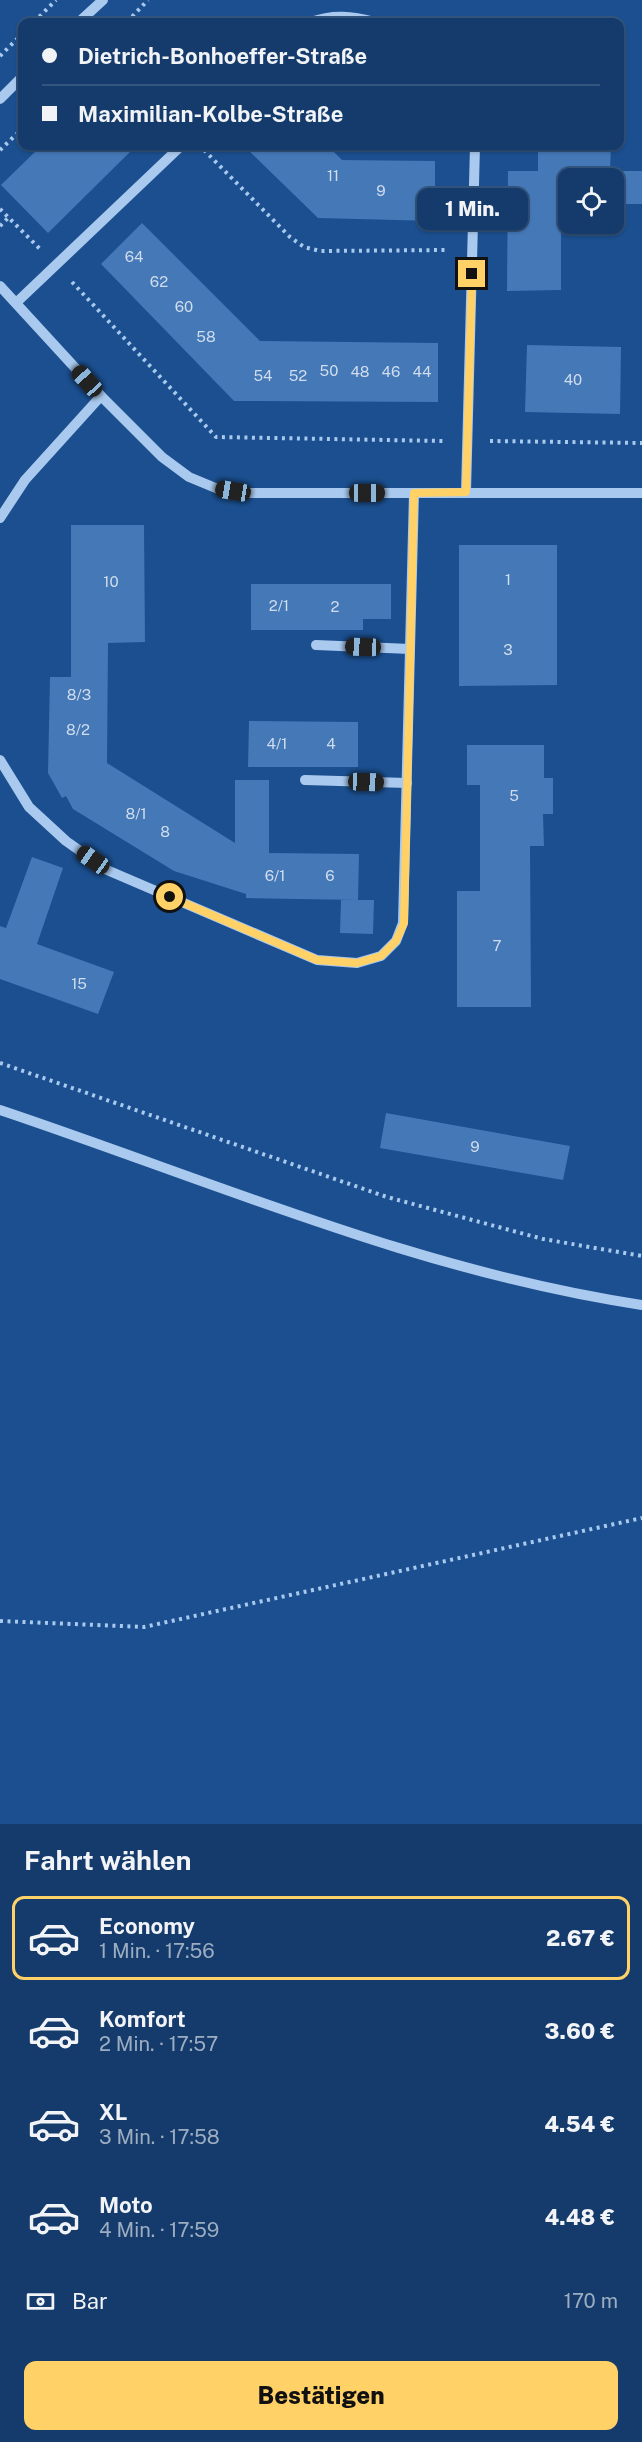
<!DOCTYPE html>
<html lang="de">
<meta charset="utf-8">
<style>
:root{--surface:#143b6b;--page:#214673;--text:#f1f3f6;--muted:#9dadc1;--line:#33557e;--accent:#ffd166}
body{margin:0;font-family:"Public Sans",sans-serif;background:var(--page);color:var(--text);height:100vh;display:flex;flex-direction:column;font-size:22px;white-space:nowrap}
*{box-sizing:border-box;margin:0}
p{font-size:20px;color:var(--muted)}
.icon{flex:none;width:33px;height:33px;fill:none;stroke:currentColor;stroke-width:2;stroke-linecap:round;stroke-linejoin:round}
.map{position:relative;height:1824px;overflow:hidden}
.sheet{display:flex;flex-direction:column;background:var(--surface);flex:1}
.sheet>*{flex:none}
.top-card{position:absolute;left:18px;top:18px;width:606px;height:132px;border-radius:12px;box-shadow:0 2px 4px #0004,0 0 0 2px var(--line);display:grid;align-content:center;height:132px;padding:0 24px;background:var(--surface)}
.tools{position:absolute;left:558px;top:168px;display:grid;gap:12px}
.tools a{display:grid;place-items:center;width:66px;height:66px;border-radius:12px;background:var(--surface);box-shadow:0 2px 4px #0004,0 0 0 2px var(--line);font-size:30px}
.end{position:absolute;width:27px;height:27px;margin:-14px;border:8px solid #ffd166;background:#111;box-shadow:0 0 0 3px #111}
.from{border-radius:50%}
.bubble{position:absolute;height:42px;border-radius:12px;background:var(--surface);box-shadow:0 2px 4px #0004,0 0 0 2px var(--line);font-size:20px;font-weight:800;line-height:42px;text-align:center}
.car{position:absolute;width:18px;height:36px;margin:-18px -9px;border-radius:8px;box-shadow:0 0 4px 2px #0007;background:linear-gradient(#222 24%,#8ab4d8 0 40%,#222 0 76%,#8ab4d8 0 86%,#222 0)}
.top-card b{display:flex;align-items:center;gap:21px;height:57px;font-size:22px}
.top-card b+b{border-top:2px solid var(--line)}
.top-card i{width:15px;height:15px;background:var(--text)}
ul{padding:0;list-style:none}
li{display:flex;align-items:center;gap:18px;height:84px;margin:0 12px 9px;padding:0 12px;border:3px solid transparent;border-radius:12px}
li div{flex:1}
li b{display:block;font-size:22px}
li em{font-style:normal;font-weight:800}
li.current{border-color:var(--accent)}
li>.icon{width:54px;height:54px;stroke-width:1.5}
h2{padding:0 24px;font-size:27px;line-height:72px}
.pay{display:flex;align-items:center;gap:15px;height:66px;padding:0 24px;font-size:22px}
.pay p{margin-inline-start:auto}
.action{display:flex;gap:12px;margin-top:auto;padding:12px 24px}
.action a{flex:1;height:69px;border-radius:12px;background:var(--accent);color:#111;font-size:24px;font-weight:800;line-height:69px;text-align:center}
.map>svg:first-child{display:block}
.building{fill:#4478b7}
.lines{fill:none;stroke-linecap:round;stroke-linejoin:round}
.path{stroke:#a9c9ee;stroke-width:4;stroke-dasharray:3 4.5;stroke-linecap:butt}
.minor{stroke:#a9c9ee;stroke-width:10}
.route{stroke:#ffd166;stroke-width:8}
.labels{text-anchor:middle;stroke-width:4.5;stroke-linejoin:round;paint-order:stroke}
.number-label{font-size:15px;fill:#d0dded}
</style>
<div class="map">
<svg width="642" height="1824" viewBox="0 0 642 1824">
<rect width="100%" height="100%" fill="#1b4f8f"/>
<g class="building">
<path d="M41,146H136L48,233L1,185Z"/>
<path d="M244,146H328L342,160L435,161V221L318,218Z"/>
<path d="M538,146H611L610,171H642V204H614V178H568V204H561V290L507,291L508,171H538Z"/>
<path d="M142,223L260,341L438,343V402L234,401L101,264Z"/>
<path d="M527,345L621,347L620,414L525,412Z"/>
<path d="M71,525H144L145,642L108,643L107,763L235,843V780H269V853L359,854L358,900L246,898V894L174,871L73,809L66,796L62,798L48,773L50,677H71Z"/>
<path d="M459,545H557V685L459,686Z"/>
<path d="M251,584H391V619H363V630H251Z"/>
<path d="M249,721L358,722V767H248Z"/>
<path d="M467,745H544V778H553V814H543L544,846H530L531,1007H457V891H480V785H467Z"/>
<path d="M32,857L63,868L37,944L114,972L98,1014L0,979V926L6,928Z"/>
<path d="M341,900H374L373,934L340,933Z"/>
<path d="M386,1113L570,1146L563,1180L380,1148Z"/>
</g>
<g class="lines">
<g class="path">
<path d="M34,22L56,0"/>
<path d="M127,22L148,0"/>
<path d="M0,56L22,34"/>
<path d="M0,150L22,129"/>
<path d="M204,150L290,237L304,247L320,251L448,250"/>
<path d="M0,209L40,249"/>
<path d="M0,226L8,218"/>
<path d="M72,282L216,437L444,441"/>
<path d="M490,441L642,443"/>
<path d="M0,1063L387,1197L543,1239L642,1256"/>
<path d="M0,1621L144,1627L642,1518"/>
</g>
<g class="minor">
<path d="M79,22L103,0"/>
<path d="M311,22C333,14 352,16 375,22"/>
<path d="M0,99L22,77"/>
<path d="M0,286L101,396L162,457L189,477L218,489L247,493H642"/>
<path d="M17,302L181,146"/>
<path d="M466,492L475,146"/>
<path d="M0,518L25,480L101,396"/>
<path d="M316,645L410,649"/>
<path d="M0,760L29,807L66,841L107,870L317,960L357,963L381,956L396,941L403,923L414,493"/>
<path d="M305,780L407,783"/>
<path d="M0,1110C212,1181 420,1272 642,1305"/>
</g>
</g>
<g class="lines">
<path class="route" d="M170,897L317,960L357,963L381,956L396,941L404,923L414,493L466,492L472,274"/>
</g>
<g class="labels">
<g class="number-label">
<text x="333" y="181">11</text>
<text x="381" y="196">9</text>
<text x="134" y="262">64</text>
<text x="159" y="287">62</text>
<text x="184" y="312">60</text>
<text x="206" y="342">58</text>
<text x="329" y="376">50</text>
<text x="360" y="377">48</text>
<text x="391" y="377">46</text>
<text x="422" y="377">44</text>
<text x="263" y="381">54</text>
<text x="298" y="381">52</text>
<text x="573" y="385">40</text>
<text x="508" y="585">1</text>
<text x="111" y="587">10</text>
<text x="279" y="611">2/1</text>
<text x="335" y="612">2</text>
<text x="508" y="655">3</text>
<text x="79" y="700">8/3</text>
<text x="78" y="735">8/2</text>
<text x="277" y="749">4/1</text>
<text x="331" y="749">4</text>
<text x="514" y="801">5</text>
<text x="136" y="819">8/1</text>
<text x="165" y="837">8</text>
<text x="275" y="881">6/1</text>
<text x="330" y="881">6</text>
<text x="497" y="951">7</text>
<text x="79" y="989">15</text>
<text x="475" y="1152">9</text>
</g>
</g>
</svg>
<div class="tools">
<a><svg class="icon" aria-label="locate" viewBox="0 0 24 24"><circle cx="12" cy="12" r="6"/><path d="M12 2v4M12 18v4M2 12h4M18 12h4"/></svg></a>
</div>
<i class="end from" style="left:170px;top:897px"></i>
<i class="end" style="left:472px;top:274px"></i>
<div class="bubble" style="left:417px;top:188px;width:111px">1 Min.</div>
<i class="car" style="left:87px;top:381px;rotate:318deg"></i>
<i class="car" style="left:233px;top:491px;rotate:279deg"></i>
<i class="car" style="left:367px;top:493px;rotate:90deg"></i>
<i class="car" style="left:363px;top:647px;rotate:272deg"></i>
<i class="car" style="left:366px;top:782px;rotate:92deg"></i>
<i class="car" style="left:93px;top:860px;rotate:305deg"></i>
<div class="top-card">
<b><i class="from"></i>Dietrich-Bonhoeffer-Straße</b>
<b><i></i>Maximilian-Kolbe-Straße</b>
</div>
</div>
<section class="sheet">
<h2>Fahrt wählen</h2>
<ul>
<li class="current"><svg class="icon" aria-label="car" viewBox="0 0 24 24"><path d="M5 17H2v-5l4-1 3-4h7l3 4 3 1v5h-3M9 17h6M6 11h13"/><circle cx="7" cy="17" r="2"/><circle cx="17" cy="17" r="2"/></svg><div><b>Economy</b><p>1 Min. · 17:56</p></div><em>2.67 €</em></li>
<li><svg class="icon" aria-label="car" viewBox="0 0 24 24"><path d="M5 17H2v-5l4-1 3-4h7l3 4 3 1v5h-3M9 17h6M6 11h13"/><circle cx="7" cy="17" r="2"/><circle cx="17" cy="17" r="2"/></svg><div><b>Komfort</b><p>2 Min. · 17:57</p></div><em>3.60 €</em></li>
<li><svg class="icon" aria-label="car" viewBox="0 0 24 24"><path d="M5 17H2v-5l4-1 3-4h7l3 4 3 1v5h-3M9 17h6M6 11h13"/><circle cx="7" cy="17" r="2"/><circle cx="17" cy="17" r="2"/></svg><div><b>XL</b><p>3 Min. · 17:58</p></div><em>4.54 €</em></li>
<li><svg class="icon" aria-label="car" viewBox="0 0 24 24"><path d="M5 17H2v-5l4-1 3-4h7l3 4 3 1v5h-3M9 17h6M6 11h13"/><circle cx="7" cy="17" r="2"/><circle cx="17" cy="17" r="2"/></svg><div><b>Moto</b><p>4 Min. · 17:59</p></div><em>4.48 €</em></li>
</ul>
<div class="pay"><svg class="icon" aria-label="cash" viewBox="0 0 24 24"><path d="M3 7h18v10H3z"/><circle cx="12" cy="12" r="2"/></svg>Bar<p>170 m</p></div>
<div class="action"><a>Bestätigen</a></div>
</section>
